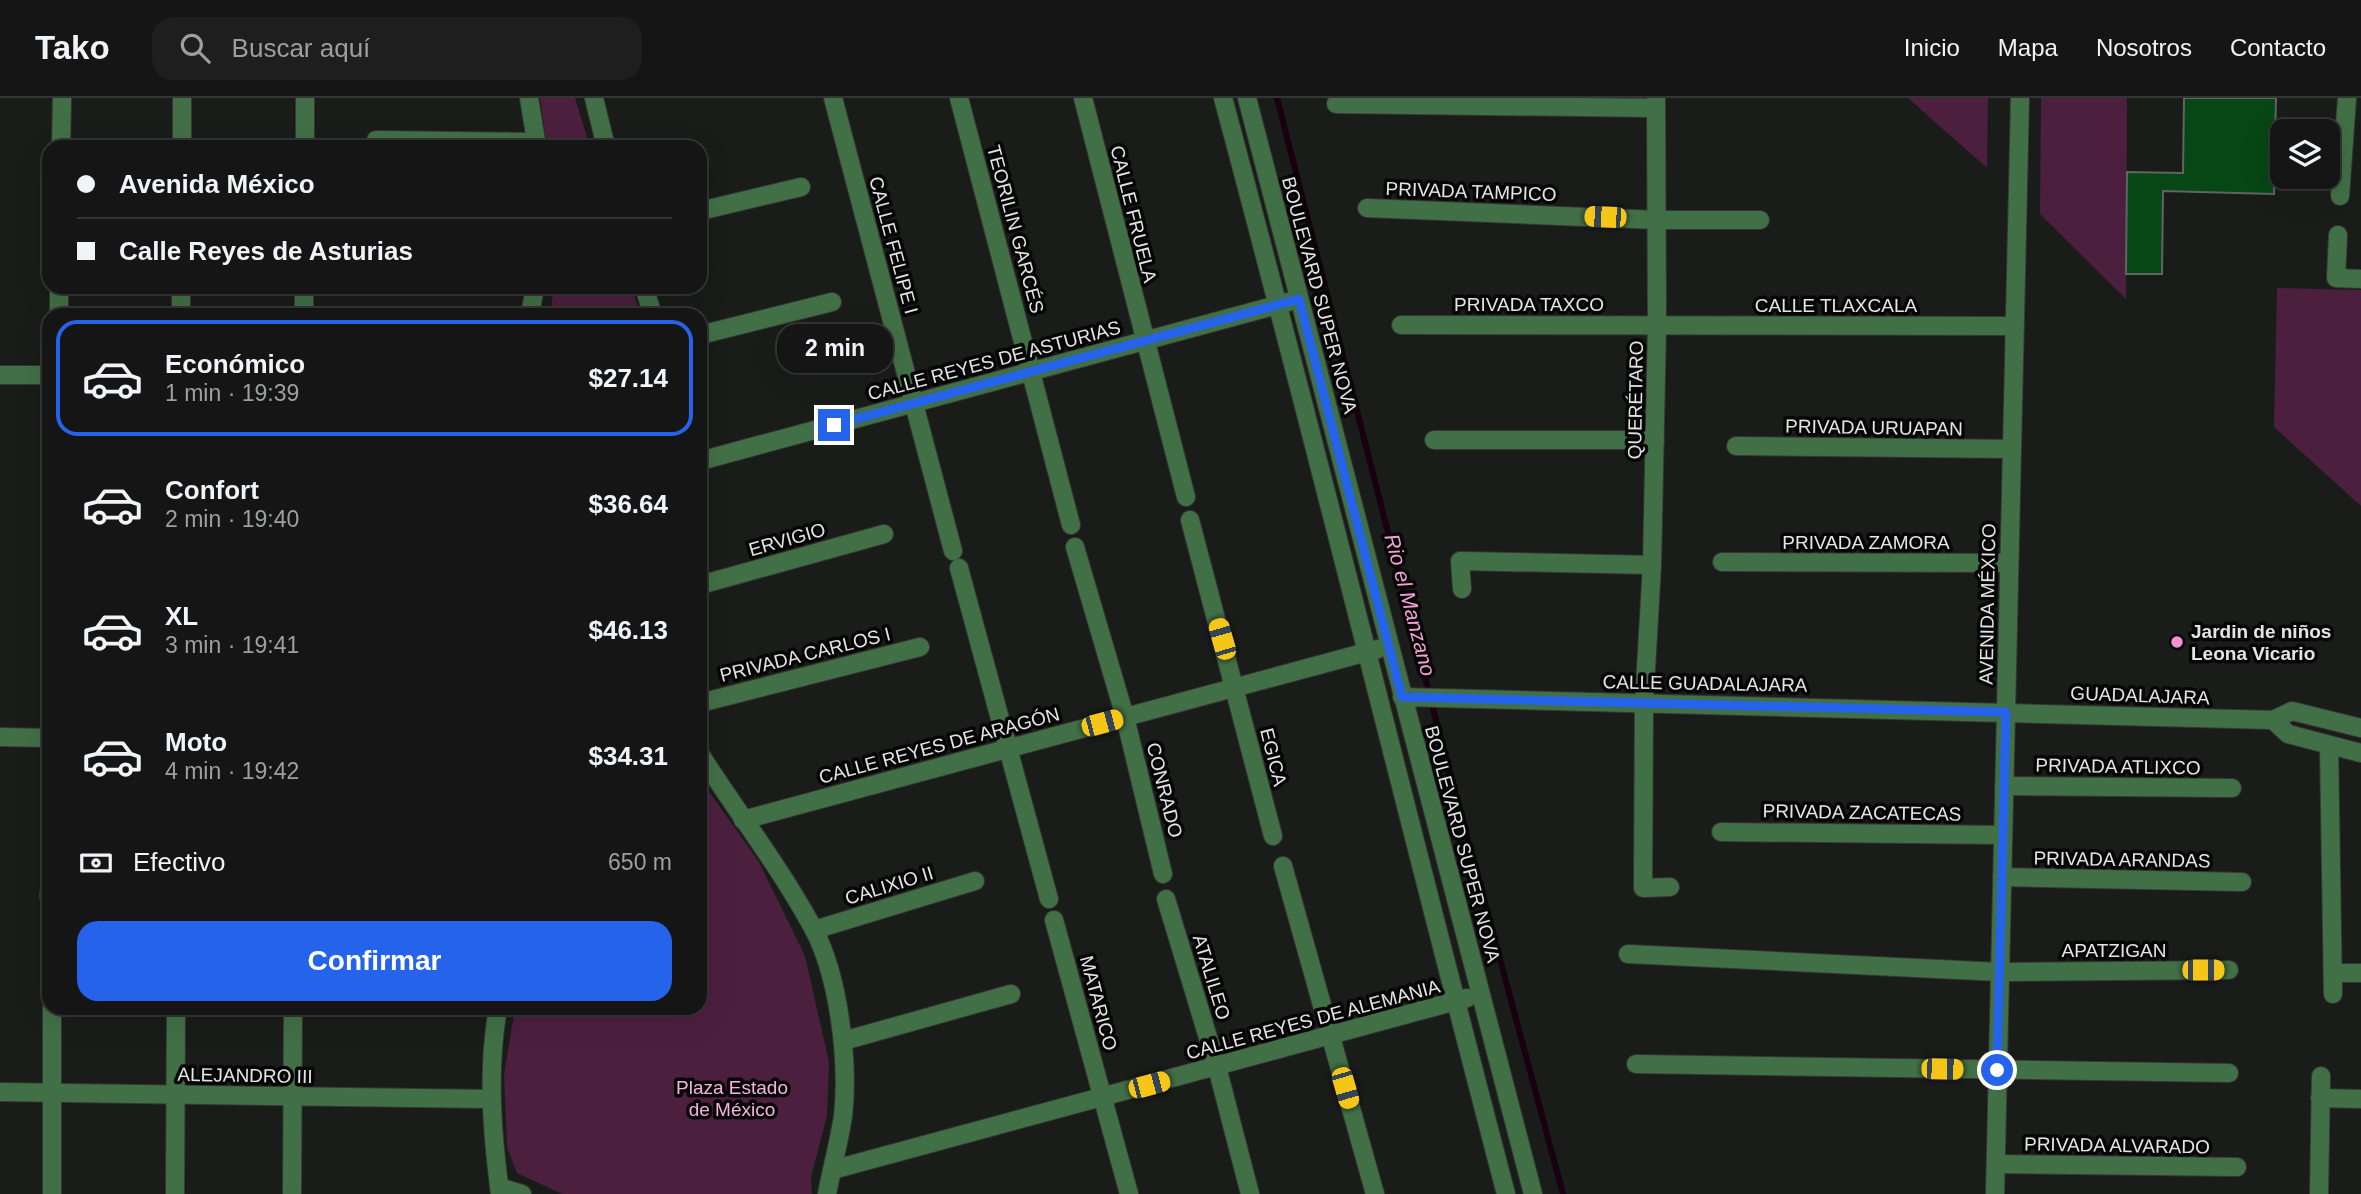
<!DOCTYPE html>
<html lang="es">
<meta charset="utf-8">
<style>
:root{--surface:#141514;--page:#1d1e1d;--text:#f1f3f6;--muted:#9d9fa0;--line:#333434;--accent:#2563eb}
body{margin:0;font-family:Arial,sans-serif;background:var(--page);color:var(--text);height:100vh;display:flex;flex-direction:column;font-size:26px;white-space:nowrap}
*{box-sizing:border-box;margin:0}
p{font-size:23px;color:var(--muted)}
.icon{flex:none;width:38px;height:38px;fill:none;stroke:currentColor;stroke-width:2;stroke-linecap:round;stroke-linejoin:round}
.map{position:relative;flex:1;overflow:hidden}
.drawer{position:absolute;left:42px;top:210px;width:665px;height:707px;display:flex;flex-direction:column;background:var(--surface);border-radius:21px;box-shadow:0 7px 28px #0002,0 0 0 2px var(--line)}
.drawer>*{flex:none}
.banner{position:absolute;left:42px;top:42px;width:665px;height:154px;border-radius:21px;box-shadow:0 7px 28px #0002,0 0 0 2px var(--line);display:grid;align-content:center;height:154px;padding:0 35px;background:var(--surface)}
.fabs{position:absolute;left:2270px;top:21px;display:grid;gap:14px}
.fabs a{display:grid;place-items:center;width:70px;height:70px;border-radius:14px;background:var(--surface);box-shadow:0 7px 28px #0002,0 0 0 2px var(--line);font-size:35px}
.end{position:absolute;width:32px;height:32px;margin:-16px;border:9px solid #2563eb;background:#fff;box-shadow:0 0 0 4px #fff}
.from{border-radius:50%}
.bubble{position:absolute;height:49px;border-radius:21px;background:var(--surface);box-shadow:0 7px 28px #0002,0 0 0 2px var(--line);font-size:23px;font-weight:600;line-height:49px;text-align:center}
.car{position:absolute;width:21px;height:42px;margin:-21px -10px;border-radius:9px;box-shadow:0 0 5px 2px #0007;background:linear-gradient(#f5c518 24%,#345 0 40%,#f5c518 0 76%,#345 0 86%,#f5c518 0)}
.banner b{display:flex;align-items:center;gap:24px;height:66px;font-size:26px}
.banner b+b{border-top:2px solid var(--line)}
.banner i{width:18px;height:18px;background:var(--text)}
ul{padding:12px 0 0;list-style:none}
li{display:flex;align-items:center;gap:21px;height:116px;margin:0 14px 10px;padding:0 21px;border:4px solid transparent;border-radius:21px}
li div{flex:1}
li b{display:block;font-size:26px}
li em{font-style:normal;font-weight:600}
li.active{border-color:var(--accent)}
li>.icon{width:63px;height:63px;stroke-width:1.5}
.pay{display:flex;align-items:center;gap:18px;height:77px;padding:0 35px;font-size:26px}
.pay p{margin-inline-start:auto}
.button{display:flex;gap:14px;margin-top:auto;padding:14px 35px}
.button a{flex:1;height:80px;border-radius:21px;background:var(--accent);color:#fff;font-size:28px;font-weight:600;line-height:80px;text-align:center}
header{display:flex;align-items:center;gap:42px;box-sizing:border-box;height:98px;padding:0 35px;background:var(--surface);border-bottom:2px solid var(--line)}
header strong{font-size:33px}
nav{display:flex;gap:38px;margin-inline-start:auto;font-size:24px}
.search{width:490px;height:63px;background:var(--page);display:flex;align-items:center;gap:18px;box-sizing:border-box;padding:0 24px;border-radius:21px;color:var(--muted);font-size:26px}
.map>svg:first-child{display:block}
.green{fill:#4d1f3e}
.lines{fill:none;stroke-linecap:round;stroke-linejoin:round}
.stream{stroke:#180010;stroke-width:6}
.building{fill:#074615;stroke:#626462;stroke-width:2}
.minor-casing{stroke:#363836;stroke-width:20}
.minor{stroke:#427046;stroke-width:18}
.route{stroke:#2563eb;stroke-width:9}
.poi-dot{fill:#f591d2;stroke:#060606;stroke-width:2.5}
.labels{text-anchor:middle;stroke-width:7;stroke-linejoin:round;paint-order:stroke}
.street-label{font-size:19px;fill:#e3e4e3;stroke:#060606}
.poi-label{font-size:19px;font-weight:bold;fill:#e3e4e3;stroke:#060606;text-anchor:start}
.park-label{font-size:19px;fill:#f6b4dd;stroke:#060606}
.water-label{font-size:21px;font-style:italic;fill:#f6a0d7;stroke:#060606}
</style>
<header>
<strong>Tako</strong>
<div class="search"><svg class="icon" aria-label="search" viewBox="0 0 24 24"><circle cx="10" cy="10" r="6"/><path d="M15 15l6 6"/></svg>Buscar aquí</div>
<nav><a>Inicio</a><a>Mapa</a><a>Nosotros</a><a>Contacto</a></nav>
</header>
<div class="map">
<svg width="2361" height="1096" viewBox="0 0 2361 1096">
<rect width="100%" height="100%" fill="#1a1c1a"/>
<g class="green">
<path d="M540,0H575L590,49H547Z"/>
<path d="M1908,0H1988L1987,70Z"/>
<path d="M2041,0H2127L2126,201L2040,116Z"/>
<path d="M553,189H632L640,217H551Z"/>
<path d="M2277,190L2361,192V408L2274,329Z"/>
<path d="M700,681L759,764L805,858L829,964L827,1018L811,1079L812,1096H562L517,1075L507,1049L504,977L515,910H700Z"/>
</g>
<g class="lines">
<path class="stream" d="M1277,0L1439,634L1563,1096"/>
</g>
<path class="building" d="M2184,0H2276L2274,96L2163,93L2162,176H2126L2127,74L2183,75Z"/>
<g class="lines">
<g class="minor-casing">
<g id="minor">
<path d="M305,0V49"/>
<path d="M529,0L537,49"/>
<path d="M594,0L606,49"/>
<path d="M833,0L953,453"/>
<path d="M959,0L1071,427"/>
<path d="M1083,0L1186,399"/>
<path d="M1223,0C1321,364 1410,731 1506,1096"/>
<path d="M1247,0L1533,1096"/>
<path d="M1656,0L1657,228L1652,467L1644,605L1643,790L1670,789"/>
<path d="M1336,6L1656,10"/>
<path d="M376,42L537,44"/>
<path d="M61,49L62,0"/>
<path d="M182,49V0"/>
<path d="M2340,98L2347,0"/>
<path d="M1367,110L1658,122H1760"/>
<path d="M700,113L801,89"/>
<path d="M2338,137L2336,180L2361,181"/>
<path d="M59,189V217"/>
<path d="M644,189L653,217"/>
<path d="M181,217V189"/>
<path d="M304,217V189"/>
<path d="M530,217L535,189"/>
<path d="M1401,227L2015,228"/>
<path d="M700,237L832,204"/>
<path d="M0,277H49"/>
<path d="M1434,342H1655"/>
<path d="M1736,348L2012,351"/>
<path d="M700,363L1288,204"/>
<path d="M1190,422L1273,738"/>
<path d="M1075,449L1125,619L1163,776"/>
<path d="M1722,464L2009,465"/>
<path d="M959,470L1049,801"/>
<path d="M700,487L884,436"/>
<path d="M1462,491L1460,463L1652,467"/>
<path d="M1402,599L2273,622L2292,613L2361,630"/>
<path d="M700,605L920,549"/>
<path d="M2273,622L2288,636L2361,655"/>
<path d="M0,639L49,640"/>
<path d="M2329,648L2333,896"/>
<path d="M700,656C737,714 780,769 813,830C839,878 849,964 843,1018C839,1044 832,1070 827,1096"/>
<path d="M2004,688L2232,690"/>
<path d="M743,722L1378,551"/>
<path d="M1721,734L2003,737"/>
<path d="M1283,768L1375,1096"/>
<path d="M2002,779L2242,784"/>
<path d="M49,799V795"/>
<path d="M1166,801L1217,969L1250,1096"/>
<path d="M1054,822L1129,1096"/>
<path d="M814,832L975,783"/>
<path d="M1628,856L2000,874L2229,872"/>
<path d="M2333,875H2361"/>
<path d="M52,910V1096"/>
<path d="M498,910C487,972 492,1034 500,1096"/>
<path d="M843,943L1011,896"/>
<path d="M1636,966L2229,975"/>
<path d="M0,994L490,1001"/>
<path d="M2320,1000L2361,1001"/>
<path d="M1996,1066L2237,1069"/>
<path d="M832,1072L1467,900"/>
<path d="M499,1089L522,1096"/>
<path d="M175,1096L176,910"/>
<path d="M292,1096L293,910"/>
<path d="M1995,1096L2020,0"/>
<path d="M2319,1096L2321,978"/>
</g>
</g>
<use href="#minor" class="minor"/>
</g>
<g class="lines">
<path class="route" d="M834,327L1299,201L1402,599L2006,614L1997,972"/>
</g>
<circle class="poi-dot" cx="2177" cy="544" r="7"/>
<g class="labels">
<g class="street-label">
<text transform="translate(1471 93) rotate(2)" y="7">PRIVADA TAMPICO</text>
<text transform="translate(1134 116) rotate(76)" y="7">CALLE FRUELA</text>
<text transform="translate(1016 131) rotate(75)" y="7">TEORILIN GARCÉS</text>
<text transform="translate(894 147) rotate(75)" y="7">CALLE FELIPE I</text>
<text transform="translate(1320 197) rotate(75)" y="7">BOULEVARD SUPER NOVA</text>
<text x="1529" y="213">PRIVADA TAXCO</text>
<text x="1836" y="214">CALLE TLAXCALA</text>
<text transform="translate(994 262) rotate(-15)" y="7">CALLE REYES DE ASTURIAS</text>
<text transform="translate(1635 302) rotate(-89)" y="7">QUERÉTARO</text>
<text transform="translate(1874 329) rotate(1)" y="7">PRIVADA URUAPAN</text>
<text transform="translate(787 441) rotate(-16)" y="7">ERVIGIO</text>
<text x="1866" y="451">PRIVADA ZAMORA</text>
<text transform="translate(1987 506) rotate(-89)" y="7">AVENIDA MÉXICO</text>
<text transform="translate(805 556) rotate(-14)" y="7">PRIVADA CARLOS I</text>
<text transform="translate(1705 585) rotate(1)" y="7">CALLE GUADALAJARA</text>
<text transform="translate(2140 597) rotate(2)" y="7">GUADALAJARA</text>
<text transform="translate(939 647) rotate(-15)" y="7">CALLE REYES DE ARAGÓN</text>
<text transform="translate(1274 659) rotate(76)" y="7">EGICA</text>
<text transform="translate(2118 668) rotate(1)" y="7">PRIVADA ATLIXCO</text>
<text transform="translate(1165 692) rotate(76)" y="7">CONRADO</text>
<text transform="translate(1862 714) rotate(1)" y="7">PRIVADA ZACATECAS</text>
<text transform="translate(1463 746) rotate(75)" y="7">BOULEVARD SUPER NOVA</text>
<text transform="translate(2122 761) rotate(1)" y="7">PRIVADA ARANDAS</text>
<text transform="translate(889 787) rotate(-17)" y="7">CALIXIO II</text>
<text x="2114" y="859">APATZIGAN</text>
<text transform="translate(1212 879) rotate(73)" y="7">ATALILEO</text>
<text transform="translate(1099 905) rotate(75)" y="7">MATARICO</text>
<text transform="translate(1313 921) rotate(-15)" y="7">CALLE REYES DE ALEMANIA</text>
<text transform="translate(245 977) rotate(1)" y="7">ALEJANDRO III</text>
<text transform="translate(2117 1047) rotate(1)" y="7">PRIVADA ALVARADO</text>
</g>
<g class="poi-label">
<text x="2191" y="540">Jardin de niños<tspan x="2191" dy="22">Leona Vicario</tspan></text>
</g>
<g class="park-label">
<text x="732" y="996">Plaza Estado<tspan x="732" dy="22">de México</tspan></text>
</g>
<g class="water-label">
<text transform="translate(1410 507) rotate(75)" y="7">Rio el Manzano</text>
</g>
</g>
</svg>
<div class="fabs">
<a><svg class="icon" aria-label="layers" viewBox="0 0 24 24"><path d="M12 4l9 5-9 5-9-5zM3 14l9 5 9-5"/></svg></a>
</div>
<i class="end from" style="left:1997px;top:972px"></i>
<i class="end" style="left:834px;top:327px"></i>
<div class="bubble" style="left:777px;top:226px;width:116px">2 min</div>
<i class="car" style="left:1605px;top:119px;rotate:272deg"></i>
<i class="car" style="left:1222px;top:541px;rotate:344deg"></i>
<i class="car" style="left:1102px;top:625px;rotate:75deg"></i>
<i class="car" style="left:2203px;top:872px;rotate:90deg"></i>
<i class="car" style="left:1942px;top:971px;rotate:91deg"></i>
<i class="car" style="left:1149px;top:987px;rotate:75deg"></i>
<i class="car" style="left:1345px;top:990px;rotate:164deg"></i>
<div class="banner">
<b><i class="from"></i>Avenida México</b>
<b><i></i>Calle Reyes de Asturias</b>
</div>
<section class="drawer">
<ul>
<li class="active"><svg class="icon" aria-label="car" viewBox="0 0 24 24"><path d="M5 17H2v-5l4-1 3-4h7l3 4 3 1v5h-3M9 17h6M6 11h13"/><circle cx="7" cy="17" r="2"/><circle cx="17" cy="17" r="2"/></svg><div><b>Económico</b><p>1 min · 19:39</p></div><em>$27.14</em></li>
<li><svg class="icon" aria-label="car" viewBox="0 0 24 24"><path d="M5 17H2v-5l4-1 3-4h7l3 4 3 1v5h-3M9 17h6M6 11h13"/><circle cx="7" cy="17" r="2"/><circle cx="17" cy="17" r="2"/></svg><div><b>Confort</b><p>2 min · 19:40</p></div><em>$36.64</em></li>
<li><svg class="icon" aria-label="car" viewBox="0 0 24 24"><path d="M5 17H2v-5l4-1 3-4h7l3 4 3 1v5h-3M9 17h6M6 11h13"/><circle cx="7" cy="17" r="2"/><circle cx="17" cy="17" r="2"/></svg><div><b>XL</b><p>3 min · 19:41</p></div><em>$46.13</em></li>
<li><svg class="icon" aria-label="car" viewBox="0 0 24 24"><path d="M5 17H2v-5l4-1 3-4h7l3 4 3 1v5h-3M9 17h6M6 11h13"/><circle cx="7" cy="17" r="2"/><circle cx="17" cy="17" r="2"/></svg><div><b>Moto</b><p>4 min · 19:42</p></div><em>$34.31</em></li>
</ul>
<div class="pay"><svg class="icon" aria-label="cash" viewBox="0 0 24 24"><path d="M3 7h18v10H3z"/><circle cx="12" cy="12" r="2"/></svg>Efectivo<p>650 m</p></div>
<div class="button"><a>Confirmar</a></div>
</section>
</div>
